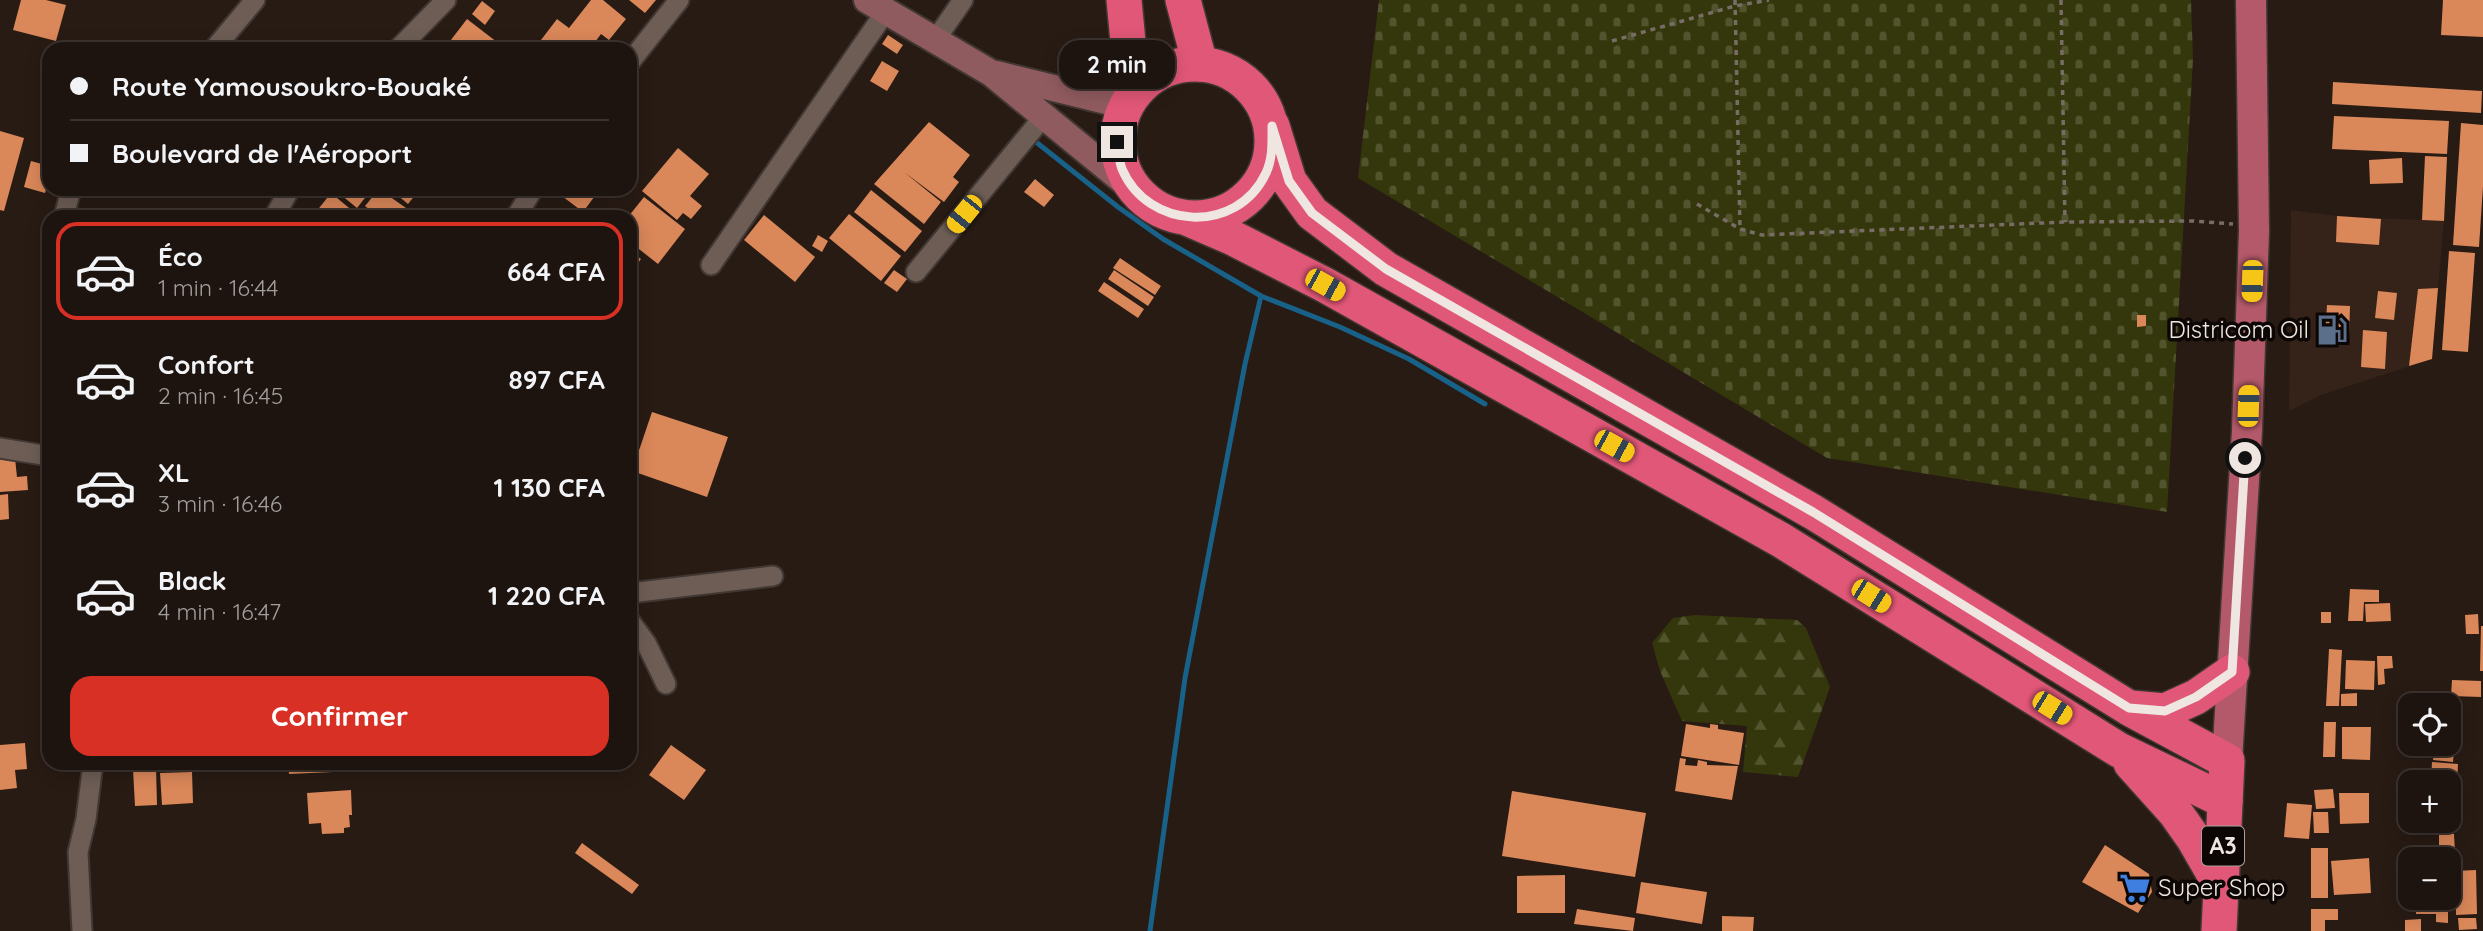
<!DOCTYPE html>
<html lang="fr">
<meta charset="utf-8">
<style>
:root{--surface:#1e140f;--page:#2b211d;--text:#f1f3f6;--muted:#a19e9e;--line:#3c332f;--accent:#d93025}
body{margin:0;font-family:Quicksand,sans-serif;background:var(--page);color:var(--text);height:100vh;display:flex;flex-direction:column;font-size:26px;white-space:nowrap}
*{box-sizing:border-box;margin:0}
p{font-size:23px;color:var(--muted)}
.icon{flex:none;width:38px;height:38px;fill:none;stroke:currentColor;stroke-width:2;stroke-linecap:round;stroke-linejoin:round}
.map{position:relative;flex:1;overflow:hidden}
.panel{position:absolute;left:42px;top:210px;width:595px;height:560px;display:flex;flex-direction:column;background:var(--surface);border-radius:21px;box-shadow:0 4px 18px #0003,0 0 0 2px var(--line)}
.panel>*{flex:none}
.guide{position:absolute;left:42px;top:42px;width:595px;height:154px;border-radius:21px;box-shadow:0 4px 18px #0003,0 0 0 2px var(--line);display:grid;align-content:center;height:154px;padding:0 28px;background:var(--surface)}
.fabs{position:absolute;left:2398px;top:693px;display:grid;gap:14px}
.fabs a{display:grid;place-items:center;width:63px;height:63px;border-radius:14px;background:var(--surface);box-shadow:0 4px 18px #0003,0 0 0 2px var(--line);font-size:35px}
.end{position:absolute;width:32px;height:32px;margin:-16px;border:9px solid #efe5e1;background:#111;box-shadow:0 0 0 4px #111}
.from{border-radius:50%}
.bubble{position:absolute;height:49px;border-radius:21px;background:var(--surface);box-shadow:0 4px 18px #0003,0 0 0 2px var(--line);font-size:23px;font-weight:800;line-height:49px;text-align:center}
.car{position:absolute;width:21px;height:42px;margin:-21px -10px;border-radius:9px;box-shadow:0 0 5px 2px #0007;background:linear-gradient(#f5c518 24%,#345 0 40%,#f5c518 0 76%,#345 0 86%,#f5c518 0)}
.guide b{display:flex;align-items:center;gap:24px;height:66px;font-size:26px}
.guide b+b{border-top:2px solid var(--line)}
.guide i{width:18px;height:18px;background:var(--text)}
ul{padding:12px 0 0;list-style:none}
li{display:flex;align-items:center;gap:21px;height:98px;margin:0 14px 10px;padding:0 14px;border:4px solid transparent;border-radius:21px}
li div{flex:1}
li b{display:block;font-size:26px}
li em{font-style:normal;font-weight:800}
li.selected{border-color:var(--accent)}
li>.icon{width:63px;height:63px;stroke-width:1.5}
.action{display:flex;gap:14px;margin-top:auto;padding:14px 28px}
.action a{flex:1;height:80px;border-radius:21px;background:var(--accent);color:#fff;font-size:28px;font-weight:800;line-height:80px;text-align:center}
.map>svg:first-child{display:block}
.built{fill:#352218}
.forest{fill:url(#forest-firs)}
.cemetery{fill:url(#cemetery-stones)}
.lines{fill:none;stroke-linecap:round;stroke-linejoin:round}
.stream{stroke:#18628a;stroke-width:5}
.building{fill:#da8759}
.street-casing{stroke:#413733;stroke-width:23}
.secondary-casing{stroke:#413733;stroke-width:30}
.primary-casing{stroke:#413733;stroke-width:33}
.highway-casing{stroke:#413733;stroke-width:38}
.path{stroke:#786c67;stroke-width:3.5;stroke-dasharray:5 5;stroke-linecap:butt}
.street{stroke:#6d5d55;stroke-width:19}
.secondary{stroke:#905b5f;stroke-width:26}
.primary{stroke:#b35969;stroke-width:30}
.highway{stroke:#e15777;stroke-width:35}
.route{stroke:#efe5e1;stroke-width:9}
.labels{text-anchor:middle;stroke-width:7;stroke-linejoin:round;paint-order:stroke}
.shield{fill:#0c0705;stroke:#aba29f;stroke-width:2}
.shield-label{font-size:23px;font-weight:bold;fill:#efe5e1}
.poi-label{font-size:24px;fill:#efe5e1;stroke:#0c0705;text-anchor:end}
</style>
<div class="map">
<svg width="2483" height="931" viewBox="0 0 2483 931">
<defs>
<pattern id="forest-firs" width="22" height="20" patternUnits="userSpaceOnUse" patternTransform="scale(1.75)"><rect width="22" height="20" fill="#34370b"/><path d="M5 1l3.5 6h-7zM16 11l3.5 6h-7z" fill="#52542e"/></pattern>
<pattern id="cemetery-stones" width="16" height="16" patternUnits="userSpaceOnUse" patternTransform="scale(1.75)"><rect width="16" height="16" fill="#34370b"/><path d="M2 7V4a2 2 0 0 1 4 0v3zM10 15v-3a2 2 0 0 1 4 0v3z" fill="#52542e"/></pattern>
</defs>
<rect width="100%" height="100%" fill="#281b14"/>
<path class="built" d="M2291,210L2337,216L2444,221L2432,359L2321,395L2289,411Z"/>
<path class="forest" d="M1695,615L1797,620L1806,628L1830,687L1798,777L1743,772L1747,726L1682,721L1660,671L1652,643L1673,618Z"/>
<path class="cemetery" d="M1379,0H2191L2193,59L2167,512L1827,458L1358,178Z"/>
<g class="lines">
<g class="stream">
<path d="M1031,138L1118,207L1163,239L1261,296L1340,327L1409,359L1485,404"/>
<path d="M1150,931L1185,678L1245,364L1261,296"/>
</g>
</g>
<g class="building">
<path d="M21,0H46L66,5L56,41L13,30Z"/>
<path d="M591,0H603L626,19L609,40L601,34L592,46L595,49H553L541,40L557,19L569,28Z"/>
<path d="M629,0H656L645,13Z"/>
<path d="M2443,0H2483V37L2441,35Z"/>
<path d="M482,1L495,11L485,25L472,14Z"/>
<path d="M467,19L506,49H444Z"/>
<path d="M888,35L903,45L897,54L882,44Z"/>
<path d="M882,61L899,71L887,91L870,81Z"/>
<path d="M2333,82L2482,91L2481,113L2332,104Z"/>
<path d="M2334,116L2449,121L2447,154L2332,149Z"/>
<path d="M929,122L970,155L953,177L959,182L944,202L904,172L941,202L924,224L874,184Z"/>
<path d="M2461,123L2483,125V186L2479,247L2453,245Z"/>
<path d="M0,131L24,138L4,211L0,210Z"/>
<path d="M678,148L709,174L690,196L702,206L691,219L683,213L677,220L642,191Z"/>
<path d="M2425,156L2447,157L2444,221L2422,220Z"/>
<path d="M2402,158L2403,183L2370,184L2369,160Z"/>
<path d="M31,161L49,166V178L45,193L24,187Z"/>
<path d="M1035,179L1054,195L1044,207L1024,192Z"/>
<path d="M336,189H372L357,208L335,190Z"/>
<path d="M379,189L406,208L399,217H379L365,206Z"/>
<path d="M390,189H420L408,204Z"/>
<path d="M561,189H600L583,212L558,193Z"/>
<path d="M871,190L922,231L905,252L854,212Z"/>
<path d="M331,193L360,217H312Z"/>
<path d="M644,197L685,229L658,264L630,242L628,217Z"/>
<path d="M849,214L901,256L881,281L829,238Z"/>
<path d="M764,215L815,257L795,282L744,240Z"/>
<path d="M2337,216L2381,219L2379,245L2336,242Z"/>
<path d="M818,235L828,241L822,252L812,246Z"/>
<path d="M2449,251L2475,253L2468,352L2442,350Z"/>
<path d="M630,252L641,259L630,274Z"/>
<path d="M1120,258L1161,286L1155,295L1113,268Z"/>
<path d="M894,270L907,279L897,292L884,283Z"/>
<path d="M1114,270L1154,297L1148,306L1108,279Z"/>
<path d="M1104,282L1144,309L1138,318L1098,291Z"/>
<path d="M2438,288L2432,359L2409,366L2418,289Z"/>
<path d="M2378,291L2397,293L2394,320L2375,318Z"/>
<path d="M2327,305L2350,306L2349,340L2325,339Z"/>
<path d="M2137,315H2146V326L2137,327Z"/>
<path d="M2363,330L2387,332L2385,369L2361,367Z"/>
<path d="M652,412L728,437L707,497L632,471Z"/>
<path d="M15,458L17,477L27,476L28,490L0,492V459Z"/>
<path d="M8,494L9,519L0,520V495Z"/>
<path d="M2350,589L2379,590V602H2364L2363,621H2348Z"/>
<path d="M2390,603L2391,621L2366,622L2365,604Z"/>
<rect x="2321" y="612" width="10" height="11"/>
<path d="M2478,614L2479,634H2466L2465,615Z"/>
<path d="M2481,626H2483V671H2480Z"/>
<path d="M2329,649L2342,650L2339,706H2326Z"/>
<path d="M2377,656H2392L2393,668L2384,669L2385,684L2378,685Z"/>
<path d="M2346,660L2375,661L2374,690L2345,689Z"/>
<path d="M2452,680L2481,681V697L2451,696Z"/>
<rect x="2423" y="692" width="23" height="5"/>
<path d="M2357,693V706H2341V694Z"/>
<path d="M2459,698V720H2448V705H2419V699Z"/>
<path d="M2324,722H2336L2335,757H2323Z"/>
<path d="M1686,724L1710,728V724L1718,725V729L1744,733L1739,765L1681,756Z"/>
<path d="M2342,727H2371L2370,760L2342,759Z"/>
<path d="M2448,739L2455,740L2453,762L2433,760L2435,744H2448Z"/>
<path d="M25,743L27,769L15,770L17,788L0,790V745Z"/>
<path d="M671,745L706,770L684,800L649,775Z"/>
<path d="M1680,758L1686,759L1685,765L1697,766L1698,760L1707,762V765L1738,766L1732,800L1675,791Z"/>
<path d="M2432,762L2458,764L2457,782L2431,781Z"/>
<path d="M288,763H332L333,772L289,774Z"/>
<path d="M156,768L157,805L135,806L133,769Z"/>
<rect x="2410" y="769" width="15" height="13"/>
<path d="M192,772L193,803L162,805L160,773Z"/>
<path d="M2333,789L2335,808L2316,809L2314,790Z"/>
<path d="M351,790L352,815H349L350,827L344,828V833L322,834L321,823L309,824L307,793Z"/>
<path d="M1512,791L1646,813L1635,877L1502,856Z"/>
<path d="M2339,793H2369V823L2340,824Z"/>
<path d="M2287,803L2312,805L2309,839L2284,837Z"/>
<path d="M2313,812H2328L2329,833H2314Z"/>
<path d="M2439,834H2454L2455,854L2439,855Z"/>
<path d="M582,843L639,885L632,894L575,853Z"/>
<path d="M2105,845L2149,874L2152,892L2138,913L2082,882Z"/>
<rect x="2311" y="848" width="17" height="50"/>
<path d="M2369,858L2371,893L2334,895L2331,861Z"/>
<path d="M2476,870L2477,914L2456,915L2455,871Z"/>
<path d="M1565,875V913H1517V876Z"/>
<path d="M1641,882L1707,892L1702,924L1636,913Z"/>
<path d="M2416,898H2448V923L2436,922V914H2416Z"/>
<path d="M1577,909L1635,918L1633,931L1574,924Z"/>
<path d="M2311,909H2338V920H2325V931H2311Z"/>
<path d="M1722,916L1754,917L1753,931H1722Z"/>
<path d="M2458,918H2476L2477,929L2459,930Z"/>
<path d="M2421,919V931H2405V920Z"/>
</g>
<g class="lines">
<g class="street-casing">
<g id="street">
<path d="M936,39L963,0"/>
<path d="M214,49L255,0"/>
<path d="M398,49L446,0"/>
<path d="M630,62L679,0"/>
<path d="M64,217L71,189"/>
<path d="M274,217L290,189"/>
<path d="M516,217L533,189"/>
<path d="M711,265L886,11"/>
<path d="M916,272L1044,116"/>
<path d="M0,448L49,456"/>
<path d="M630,593L773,576"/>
<path d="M630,621L646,643L666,684"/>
<path d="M82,931L78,852L86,819L93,763"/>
</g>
</g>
<g class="secondary-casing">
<g id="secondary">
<path d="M867,0L991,73L1134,190"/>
<path d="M996,74L1127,106"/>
</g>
</g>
<g class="primary-casing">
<path id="primary" d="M2227,761L2247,431L2254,231L2251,0"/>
</g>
<g class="highway-casing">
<g id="highway">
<path d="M1124,0L1133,94"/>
<path d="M1183,0L1200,64"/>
<circle cx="1195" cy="141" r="77"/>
<path d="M1272,126L1289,181L1312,213L1386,269L1813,512L2129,708L2227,761L2219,931"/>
<path d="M1189,219L1233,238L1325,285L1781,540L2119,750L2225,801"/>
<path d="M2131,708L2165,711L2196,697L2232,672"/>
<path d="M2131,763L2175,812L2194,839L2221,886"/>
</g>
</g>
<g class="path">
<path d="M1735,0L1740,229"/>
<path d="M2061,0L2065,222"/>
<path d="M1612,41L1735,6L1769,0"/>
<path d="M1697,204L1740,229L1762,235L2065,222L2194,221L2233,224"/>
</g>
<use href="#street" class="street"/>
<use href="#secondary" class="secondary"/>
<use href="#primary" class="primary"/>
<use href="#highway" class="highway"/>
</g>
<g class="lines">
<path class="route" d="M1117,142C1118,151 1119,161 1122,169C1148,230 1237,235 1266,173C1273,158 1272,142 1272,126L1289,181L1312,213L1386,269L1813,512L2129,708L2165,711L2196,697L2232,672L2245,458"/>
</g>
<defs>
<g id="fuel-bare" transform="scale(2.415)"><path d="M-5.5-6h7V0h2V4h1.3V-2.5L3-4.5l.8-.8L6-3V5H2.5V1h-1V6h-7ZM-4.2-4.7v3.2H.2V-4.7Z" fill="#5c6f8a" stroke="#0c0705" stroke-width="2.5" paint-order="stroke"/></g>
<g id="supermarket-bare" transform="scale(2.415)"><path d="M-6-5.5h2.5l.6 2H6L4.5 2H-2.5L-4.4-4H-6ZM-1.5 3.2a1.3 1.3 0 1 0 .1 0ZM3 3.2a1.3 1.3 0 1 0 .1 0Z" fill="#3f7fe0" stroke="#0c0705" stroke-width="2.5" paint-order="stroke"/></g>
</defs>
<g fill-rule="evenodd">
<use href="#fuel-bare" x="2332" y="330"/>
<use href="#supermarket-bare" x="2135" y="888"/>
</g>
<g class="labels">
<rect class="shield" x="2202" y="826.5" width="42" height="39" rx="5"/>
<g class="shield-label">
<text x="2223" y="854">A3</text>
</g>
<g class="poi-label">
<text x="2309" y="338">Districom Oil</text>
<text x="2158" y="896" text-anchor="start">Super Shop</text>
</g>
</g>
</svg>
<div class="fabs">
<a><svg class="icon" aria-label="locate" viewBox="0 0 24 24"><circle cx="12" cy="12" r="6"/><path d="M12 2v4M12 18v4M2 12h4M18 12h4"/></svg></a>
<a>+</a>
<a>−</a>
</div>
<i class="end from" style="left:2245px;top:458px"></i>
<i class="end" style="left:1117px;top:142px"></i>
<div class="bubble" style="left:1059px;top:40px;width:116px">2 min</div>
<i class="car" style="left:964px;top:214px;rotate:219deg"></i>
<i class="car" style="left:2252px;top:281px;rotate:182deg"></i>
<i class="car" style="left:1325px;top:285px;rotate:119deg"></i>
<i class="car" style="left:2248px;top:406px;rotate:2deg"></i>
<i class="car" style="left:1614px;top:446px;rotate:119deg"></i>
<i class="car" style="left:1871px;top:596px;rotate:122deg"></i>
<i class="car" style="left:2052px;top:708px;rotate:122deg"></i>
<div class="guide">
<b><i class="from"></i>Route Yamousoukro-Bouaké</b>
<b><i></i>Boulevard de l'Aéroport</b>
</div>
<section class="panel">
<ul>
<li class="selected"><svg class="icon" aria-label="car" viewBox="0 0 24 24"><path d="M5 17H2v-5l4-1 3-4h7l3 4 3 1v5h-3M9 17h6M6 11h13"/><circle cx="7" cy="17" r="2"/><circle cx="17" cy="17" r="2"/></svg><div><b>Éco</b><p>1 min · 16:44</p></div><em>664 CFA</em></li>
<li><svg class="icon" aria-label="car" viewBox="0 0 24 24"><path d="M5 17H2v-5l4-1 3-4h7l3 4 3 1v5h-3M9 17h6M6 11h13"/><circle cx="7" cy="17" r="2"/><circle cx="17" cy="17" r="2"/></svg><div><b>Confort</b><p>2 min · 16:45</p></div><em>897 CFA</em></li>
<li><svg class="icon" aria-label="car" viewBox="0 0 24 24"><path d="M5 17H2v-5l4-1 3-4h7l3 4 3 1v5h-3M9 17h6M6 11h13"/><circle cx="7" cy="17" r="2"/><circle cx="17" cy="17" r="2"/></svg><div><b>XL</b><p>3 min · 16:46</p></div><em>1 130 CFA</em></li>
<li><svg class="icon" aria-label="car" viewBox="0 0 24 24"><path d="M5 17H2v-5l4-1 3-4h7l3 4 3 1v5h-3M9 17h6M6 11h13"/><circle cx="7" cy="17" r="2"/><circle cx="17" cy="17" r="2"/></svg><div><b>Black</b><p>4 min · 16:47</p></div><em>1 220 CFA</em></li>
</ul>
<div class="action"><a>Confirmer</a></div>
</section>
</div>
